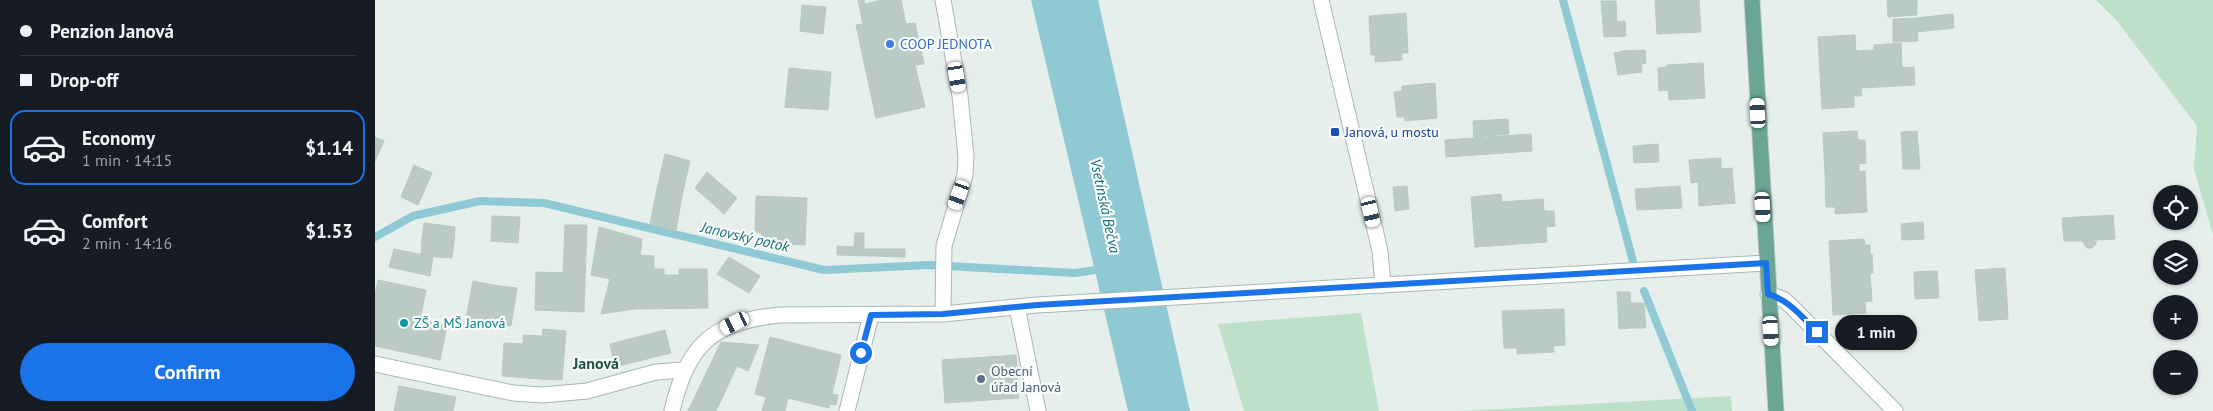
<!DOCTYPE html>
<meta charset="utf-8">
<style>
:root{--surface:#171b24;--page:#242831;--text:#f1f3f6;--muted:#9ea1a6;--line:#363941;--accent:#1a73e8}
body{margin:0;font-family:"PT Sans",sans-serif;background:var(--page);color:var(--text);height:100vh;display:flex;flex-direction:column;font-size:19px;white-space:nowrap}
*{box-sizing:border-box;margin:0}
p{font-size:16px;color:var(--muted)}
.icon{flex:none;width:28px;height:28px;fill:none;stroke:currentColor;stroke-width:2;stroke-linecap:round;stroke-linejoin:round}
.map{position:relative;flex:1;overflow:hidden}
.drawer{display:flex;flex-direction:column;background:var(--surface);width:375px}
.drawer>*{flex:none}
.top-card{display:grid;align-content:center;height:110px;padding:0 20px;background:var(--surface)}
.tools{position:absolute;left:1778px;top:185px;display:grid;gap:10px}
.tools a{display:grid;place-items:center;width:45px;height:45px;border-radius:50%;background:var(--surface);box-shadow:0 1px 4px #0004;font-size:25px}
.end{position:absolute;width:22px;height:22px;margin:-11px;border:6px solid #1a73e8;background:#fff;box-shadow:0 0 0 2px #fff}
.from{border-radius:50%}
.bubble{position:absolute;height:35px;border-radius:18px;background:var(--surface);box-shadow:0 1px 4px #0004;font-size:16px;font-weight:700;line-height:35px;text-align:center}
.car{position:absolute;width:15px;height:30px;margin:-15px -8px;border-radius:6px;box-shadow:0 0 4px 1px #0007;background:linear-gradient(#fff 24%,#345 0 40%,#fff 0 76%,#345 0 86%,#fff 0)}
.top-card b{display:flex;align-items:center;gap:18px;height:48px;font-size:19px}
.top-card b+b{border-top:1px solid var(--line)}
.top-card i{width:12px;height:12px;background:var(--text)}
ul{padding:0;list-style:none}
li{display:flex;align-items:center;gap:15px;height:75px;margin:0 10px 8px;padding:0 10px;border:2px solid transparent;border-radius:15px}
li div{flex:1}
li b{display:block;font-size:19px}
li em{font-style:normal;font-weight:700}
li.active{border-color:var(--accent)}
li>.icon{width:45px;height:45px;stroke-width:1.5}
.button{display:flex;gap:10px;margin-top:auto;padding:10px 20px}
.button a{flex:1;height:58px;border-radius:30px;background:var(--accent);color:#fff;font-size:20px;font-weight:700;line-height:58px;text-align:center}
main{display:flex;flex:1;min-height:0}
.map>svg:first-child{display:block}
.green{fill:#bfe0c8}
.water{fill:#8ec9d4}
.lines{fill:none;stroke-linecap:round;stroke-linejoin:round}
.stream{stroke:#8ec9d4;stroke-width:8}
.building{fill:#bbcac4;stroke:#b8c9c2}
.minor-casing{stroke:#a8b8b2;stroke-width:17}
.major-casing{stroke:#c2cac8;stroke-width:17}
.minor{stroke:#fff;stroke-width:15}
.major{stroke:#6aa596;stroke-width:15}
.route{stroke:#1a73e8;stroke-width:6}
.shop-dot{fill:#3f7fe0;stroke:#f7fbf9;stroke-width:2}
.transit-dot{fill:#1a4fb4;stroke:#f7fbf9;stroke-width:2}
.culture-dot{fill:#0f9aa8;stroke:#f7fbf9;stroke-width:2}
.service-dot{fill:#5c6f8a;stroke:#f7fbf9;stroke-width:2}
.labels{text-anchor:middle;stroke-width:4.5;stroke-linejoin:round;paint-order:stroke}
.shop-label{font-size:14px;fill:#366cbe;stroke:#f7fbf9;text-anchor:start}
.transit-label{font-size:14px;fill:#164399;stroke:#f7fbf9;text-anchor:start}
.culture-label{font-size:14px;fill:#0d838f;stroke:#f7fbf9;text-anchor:start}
.service-label{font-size:14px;fill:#4e5e75;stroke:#f7fbf9;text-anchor:start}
.water-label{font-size:15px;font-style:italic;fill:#1c6f80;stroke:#f7fbf9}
.quarter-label{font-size:16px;font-weight:bold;fill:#1f5548;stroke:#f7fbf9}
</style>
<main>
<section class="drawer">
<div class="top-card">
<b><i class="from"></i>Penzion Janová</b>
<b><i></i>Drop-off</b>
</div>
<ul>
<li class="active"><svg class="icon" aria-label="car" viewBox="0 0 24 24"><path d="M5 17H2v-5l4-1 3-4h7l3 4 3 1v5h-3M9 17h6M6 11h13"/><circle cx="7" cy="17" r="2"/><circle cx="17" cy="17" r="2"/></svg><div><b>Economy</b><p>1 min · 14:15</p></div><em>$1.14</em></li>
<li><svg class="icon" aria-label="car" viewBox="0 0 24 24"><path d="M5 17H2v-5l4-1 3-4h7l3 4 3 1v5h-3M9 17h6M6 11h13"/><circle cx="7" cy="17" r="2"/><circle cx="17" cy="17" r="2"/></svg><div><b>Comfort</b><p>2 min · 14:16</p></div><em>$1.53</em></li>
</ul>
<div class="button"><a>Confirm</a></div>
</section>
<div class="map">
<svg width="1838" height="411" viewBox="0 0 1838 411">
<rect width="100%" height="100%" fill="#e6efeb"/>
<g class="green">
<path d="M1721,0H1838V235L1819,169L1822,126L1742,21Z"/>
<path d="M986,313L1004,411H869L843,324Z"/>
<path d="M1356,396L1357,411H1086Z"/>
</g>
<path class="water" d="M656,0H723L815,411H753Z"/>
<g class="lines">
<g class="stream">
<path d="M1188,0L1259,265"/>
<path d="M0,237L38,216L105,201L169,203L449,270L554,265L700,273L727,269"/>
<path d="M1269,291L1317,411"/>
</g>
</g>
<g class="building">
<path d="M483,0H489L490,4L506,0H526L531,24L540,23L549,64L540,65L550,107L501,118L481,25L488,24Z"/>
<path d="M1280,0H1324L1326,32L1282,34Z"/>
<path d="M1512,0H1542V15L1513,17Z"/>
<path d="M1226,1H1241L1242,22L1250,21L1251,36L1229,37Z"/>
<path d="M427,5L451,7L448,34L425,31Z"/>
<path d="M1031,13L1033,53H1027V60L1000,62V55H996L994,16Z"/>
<path d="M1578,14L1579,28L1542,32L1541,18Z"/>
<path d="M1541,18L1543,41L1518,42V19Z"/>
<path d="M1480,35L1481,51L1499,50V45L1526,43L1527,68L1445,73L1443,37Z"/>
<path d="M1270,50L1271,63L1266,64L1267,72L1250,74L1246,51Z"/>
<path d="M1246,52L1250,74L1243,75L1239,53Z"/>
<path d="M1328,63L1330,98L1294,100L1293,90L1284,91L1283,68L1292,67V65Z"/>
<path d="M1539,67L1540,85L1486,88L1487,96H1479V107L1447,109L1445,73Z"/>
<path d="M414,68L456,72L453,110L410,107Z"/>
<path d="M1060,83L1062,118L1030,121L1029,117H1022L1019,92L1027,91V86Z"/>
<path d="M1133,119L1134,134L1099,137L1098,121Z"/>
<path d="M1482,131L1483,140H1490L1491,163L1484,164V171L1450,173L1448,133Z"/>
<path d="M1542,131L1545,169H1528L1526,132Z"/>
<path d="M1156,134L1157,151L1129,153L1128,136Z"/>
<path d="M1128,136L1129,153L1071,157L1070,140Z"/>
<path d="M0,137L9,141L0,161Z"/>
<path d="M1283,144L1284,162L1259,163L1258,146Z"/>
<path d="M290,154L315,161L307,196L282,189Z"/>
<path d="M1346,158V169L1357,168L1360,203L1324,206L1323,182L1316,183L1314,160Z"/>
<path d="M39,165L57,173L43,205L26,197Z"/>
<path d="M1490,171L1492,212L1460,214V207H1451L1450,173Z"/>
<path d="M332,172L362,198L349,214L320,188Z"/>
<path d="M1032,186L1034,209L1020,211L1018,187Z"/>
<path d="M1305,186L1307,208L1262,210L1260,189Z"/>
<path d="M282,189L307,196L301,231L275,224Z"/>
<path d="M1126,194L1130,245L1100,247L1096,197Z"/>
<path d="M381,196L432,198L430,245L386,243L387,233L380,232Z"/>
<path d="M1168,199L1169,211H1179L1180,226L1171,227L1172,242L1130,245L1126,202Z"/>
<path d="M1738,215L1740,239L1721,240V244L1717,248H1712L1707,241H1689L1687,218Z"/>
<path d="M117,216L145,217L143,243L116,241Z"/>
<path d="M1548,222L1549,239L1527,240L1526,224Z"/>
<path d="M49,223L65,225L63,240L47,239Z"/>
<path d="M65,225L80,227L79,242L63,240Z"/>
<path d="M190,225H212L209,312L160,310L161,272L188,273Z"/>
<path d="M224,227L267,239L260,309L226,314L235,279L216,275Z"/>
<path d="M480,233H489V249H530V257L462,255V246L479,247Z"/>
<path d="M47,239L79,242L77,258L46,256Z"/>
<path d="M1489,239L1490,245H1495V255L1497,254L1498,273L1456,276L1454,241Z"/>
<path d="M19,249L58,257L55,276L14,267Z"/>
<path d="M265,255L279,256V269H289V275H304V269H332L333,308L260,309Z"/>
<path d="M354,257L385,276L374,293L342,274Z"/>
<path d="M1630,268L1633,319L1604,321L1600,270Z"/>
<path d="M1562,271L1564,298L1540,299L1539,272Z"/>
<path d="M1495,274L1497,301L1490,302L1491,313L1458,315L1456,276Z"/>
<path d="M3,280L51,290L45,320L72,326L65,360L0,346V294Z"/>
<path d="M98,281L118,285L112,323L91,319Z"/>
<path d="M118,285L142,288L136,326L112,323Z"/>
<path d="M1242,292H1255L1257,328L1244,329Z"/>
<path d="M1256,303H1269L1271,328H1257Z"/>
<path d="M1189,309L1190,345L1178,346L1179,352L1142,354V348H1129L1127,311Z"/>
<path d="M168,329L191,331L187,380L165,379Z"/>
<path d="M290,330L296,353L240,367L235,344Z"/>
<path d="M148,335L168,336L165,379L127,376L129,343L148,344Z"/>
<path d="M395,337L466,355L457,394L463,395L461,405L455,404L454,408L413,398L410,411H387L391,397L380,394Z"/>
<path d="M346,342L384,345L373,371L362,366L341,411H313Z"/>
<path d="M641,355L644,398L570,403L567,360Z"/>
<path d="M24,386L81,397L78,411H19Z"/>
</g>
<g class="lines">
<g class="minor-casing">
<g id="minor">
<path d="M946,0L1005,251L1008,285"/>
<path d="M1393,294L1408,299L1416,306L1520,411"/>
<path d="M642,307L663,411"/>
<path d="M568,314L569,246L590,175L591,157L585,96L568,0"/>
<path d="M0,364L138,393L168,395L212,391L281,372L308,370"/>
<path d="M297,411C312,345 337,322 404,315L568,314L662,305L1391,263"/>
<path d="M472,411L496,315"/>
</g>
</g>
<g class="major-casing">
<path id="major" d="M1377,0L1401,411"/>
</g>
<use href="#minor" class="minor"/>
<use href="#major" class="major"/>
</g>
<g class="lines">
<path class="route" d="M486,353L496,315L568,314L662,305L1391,263L1393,294C1414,300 1427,317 1442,332"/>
</g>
<circle class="shop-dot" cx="515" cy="44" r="5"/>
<rect class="transit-dot" x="955" y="127" width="10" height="10" rx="2.5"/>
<circle class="culture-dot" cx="29" cy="323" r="5"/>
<circle class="service-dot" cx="606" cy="379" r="5"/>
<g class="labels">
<g class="shop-label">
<text x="525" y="49">COOP JEDNOTA</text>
</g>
<g class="transit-label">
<text x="970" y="137">Janová, u mostu</text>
</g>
<g class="culture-label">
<text x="39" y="328">ZŠ a MŠ Janová</text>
</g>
<g class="service-label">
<text x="616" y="376">Obecní<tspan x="616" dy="16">úřad Janová</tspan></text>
</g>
<g class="water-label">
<text transform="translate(730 206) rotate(78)" y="5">Vsetínská Bečva</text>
<text transform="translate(370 237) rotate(13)" y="5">Janovský potok</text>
</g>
<g class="quarter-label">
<text x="221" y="369">Janová</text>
</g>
</g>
</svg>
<div class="tools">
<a><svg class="icon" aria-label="locate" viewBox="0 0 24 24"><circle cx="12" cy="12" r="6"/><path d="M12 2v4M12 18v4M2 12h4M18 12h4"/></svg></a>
<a><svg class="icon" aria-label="layers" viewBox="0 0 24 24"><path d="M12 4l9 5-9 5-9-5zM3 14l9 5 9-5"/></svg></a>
<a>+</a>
<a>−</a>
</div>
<i class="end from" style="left:486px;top:353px"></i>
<i class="end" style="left:1442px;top:332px"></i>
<div class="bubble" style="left:1460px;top:315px;width:82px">1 min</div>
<i class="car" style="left:582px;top:77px;rotate:170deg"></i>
<i class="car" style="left:1383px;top:113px;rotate:357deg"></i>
<i class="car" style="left:584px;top:195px;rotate:200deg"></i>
<i class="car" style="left:1388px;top:207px;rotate:177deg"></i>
<i class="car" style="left:996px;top:212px;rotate:167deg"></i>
<i class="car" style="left:360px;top:323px;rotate:244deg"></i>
<i class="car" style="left:1396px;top:331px;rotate:176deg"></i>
</div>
</main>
